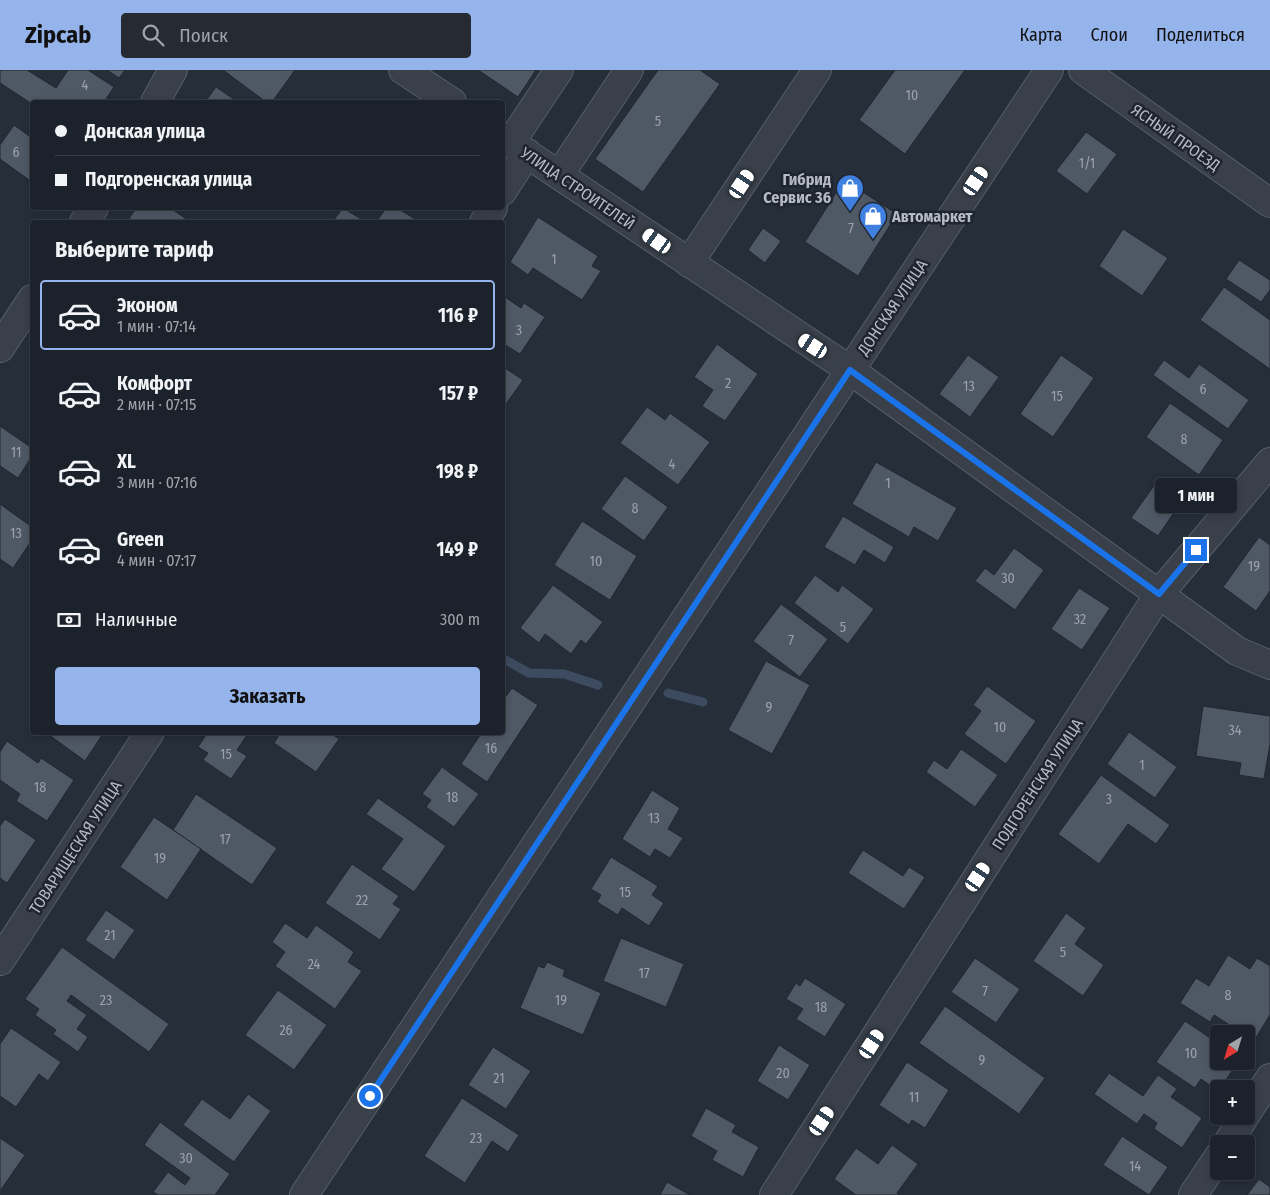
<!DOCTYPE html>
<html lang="ru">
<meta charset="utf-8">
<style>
:root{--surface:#1c222b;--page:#252a33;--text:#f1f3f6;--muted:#a0a4a9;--line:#3a3f47;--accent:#95b4eb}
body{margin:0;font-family:"Fira Sans Condensed",sans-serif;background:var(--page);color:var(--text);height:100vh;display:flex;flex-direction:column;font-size:19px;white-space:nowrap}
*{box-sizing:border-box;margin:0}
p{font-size:16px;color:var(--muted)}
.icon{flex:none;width:28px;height:28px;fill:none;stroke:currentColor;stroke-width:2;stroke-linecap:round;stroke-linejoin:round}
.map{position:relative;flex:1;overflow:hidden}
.sheet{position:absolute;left:30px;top:150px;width:475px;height:515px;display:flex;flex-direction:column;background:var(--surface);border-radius:5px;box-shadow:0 2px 8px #0003,0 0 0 1px var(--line)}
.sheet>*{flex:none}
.top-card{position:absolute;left:30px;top:30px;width:475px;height:110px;border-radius:5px;box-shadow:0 2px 8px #0003,0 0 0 1px var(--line);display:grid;align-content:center;height:110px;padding:0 25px;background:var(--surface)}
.needle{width:32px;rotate:218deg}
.tools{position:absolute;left:1210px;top:955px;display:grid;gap:10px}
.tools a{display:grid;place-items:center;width:45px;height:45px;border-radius:5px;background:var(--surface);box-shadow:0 2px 8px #0003,0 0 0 1px var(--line);font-size:25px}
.end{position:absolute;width:22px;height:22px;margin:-11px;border:6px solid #1a73e8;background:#fff;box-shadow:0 0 0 2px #fff}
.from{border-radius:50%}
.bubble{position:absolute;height:35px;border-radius:5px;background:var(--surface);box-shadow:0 2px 8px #0003,0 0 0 1px var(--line);font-size:16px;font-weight:700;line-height:35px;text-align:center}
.car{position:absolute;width:15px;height:30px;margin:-15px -8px;border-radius:6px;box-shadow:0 0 4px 1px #0007;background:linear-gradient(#fff 24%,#345 0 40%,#fff 0 76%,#345 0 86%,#fff 0)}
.top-card b{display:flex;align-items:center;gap:18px;height:48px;font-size:19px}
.top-card b+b{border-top:1px solid var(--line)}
.top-card i{width:12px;height:12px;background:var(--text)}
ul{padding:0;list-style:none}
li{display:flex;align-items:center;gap:15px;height:70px;margin:0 10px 8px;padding:0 15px;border:2px solid transparent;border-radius:5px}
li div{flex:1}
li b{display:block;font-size:19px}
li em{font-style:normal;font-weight:700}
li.active{border-color:var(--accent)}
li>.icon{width:45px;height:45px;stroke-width:1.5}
h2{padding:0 25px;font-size:22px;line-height:60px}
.pay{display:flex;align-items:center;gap:12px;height:55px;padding:0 25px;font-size:19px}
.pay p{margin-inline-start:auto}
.primary-button{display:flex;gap:10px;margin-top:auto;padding:10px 25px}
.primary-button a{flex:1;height:58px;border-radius:5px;background:var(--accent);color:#111;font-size:20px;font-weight:700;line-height:58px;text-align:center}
header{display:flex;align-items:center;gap:30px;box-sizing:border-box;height:70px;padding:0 25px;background:var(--accent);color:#111}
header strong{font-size:24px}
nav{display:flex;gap:28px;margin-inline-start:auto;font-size:18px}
.search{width:350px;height:45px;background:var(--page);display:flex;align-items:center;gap:12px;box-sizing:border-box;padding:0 18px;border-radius:5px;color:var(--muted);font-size:19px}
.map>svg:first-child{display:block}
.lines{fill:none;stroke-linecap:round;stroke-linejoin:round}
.stream{stroke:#3d4b60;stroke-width:9}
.building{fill:#4f5865;stroke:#212731}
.minor-casing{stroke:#585e68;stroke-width:30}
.minor{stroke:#39404a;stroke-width:28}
.route{stroke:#1a73e8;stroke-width:6}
.labels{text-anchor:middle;stroke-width:5;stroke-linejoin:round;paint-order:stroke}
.number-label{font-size:14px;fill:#9ca2ad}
.street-label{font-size:16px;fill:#b5bbc5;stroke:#1f252f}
.poi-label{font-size:16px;font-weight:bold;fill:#b5bbc5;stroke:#1f252f;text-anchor:end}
</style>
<header>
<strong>Zipcab</strong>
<div class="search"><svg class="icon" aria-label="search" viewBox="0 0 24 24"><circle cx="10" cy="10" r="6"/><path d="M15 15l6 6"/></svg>Поиск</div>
<nav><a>Карта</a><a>Слои</a><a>Поделиться</a></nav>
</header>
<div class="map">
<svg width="1270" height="1125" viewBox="0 0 1270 1125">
<rect width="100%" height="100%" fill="#262e39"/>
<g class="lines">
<g class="stream">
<path d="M502,588L529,603L564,604L598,615"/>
<path d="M668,623L703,632"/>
</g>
</g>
<g class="building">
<path d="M0,0H27L56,18L68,0H88L114,17L104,32L32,34L0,13Z"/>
<path d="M107,0H125L119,8Z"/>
<path d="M223,0H295L272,32H266Z"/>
<path d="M478,0H536L518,27Z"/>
<path d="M658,0H700L720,14L643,122L595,89Z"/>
<path d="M895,0H965L905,84L859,50Z"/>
<path d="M216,17L238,32H205Z"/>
<path d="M14,55L32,68V112L0,89V75Z"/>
<path d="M1086,62L1117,84L1087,124L1056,101Z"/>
<path d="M844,110L897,144L858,206L805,172Z"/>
<path d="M136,138H170L191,152H127Z"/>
<path d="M343,138L366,152H332Z"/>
<path d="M386,138H397L420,152H376Z"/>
<path d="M538,147L598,186L592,196L601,201L582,230L533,198L528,205L510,192Z"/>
<path d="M763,158L781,171L765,193L748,180Z"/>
<path d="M1123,159L1168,188L1142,226L1099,196Z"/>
<path d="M1239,190L1270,210V220L1261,232L1226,209Z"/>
<path d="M1224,217L1270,250V299L1200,250Z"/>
<path d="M502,225L521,238L524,233L545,247L520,284L502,273Z"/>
<path d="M717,274L758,304L725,351L702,336L713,320L694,307Z"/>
<path d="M968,285L999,307L970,347L939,324Z"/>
<path d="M1061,285L1094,308L1053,367L1020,344Z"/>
<path d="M1164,290L1189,308L1199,294L1249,330L1228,359L1153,305Z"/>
<path d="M502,296L523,310L504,337L502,336Z"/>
<path d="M1170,333L1223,370L1199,405L1146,367Z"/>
<path d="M647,337L665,350L670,343L710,372L678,415L620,373Z"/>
<path d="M0,356L32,378V386L18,408L0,396Z"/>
<path d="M876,392L957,438L938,471L914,457L909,467L852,434Z"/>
<path d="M625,406L668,437L644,471L601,439Z"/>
<path d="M1158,410L1184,428L1158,466L1131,448Z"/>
<path d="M0,434L32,457V470L13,498L0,489Z"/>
<path d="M843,446L894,477L885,493L864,480L855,495L824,477Z"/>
<path d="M582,451L637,486L610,530L554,495Z"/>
<path d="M1259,467L1270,475V521L1256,541L1223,517Z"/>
<path d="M1014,478L1044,500L1015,540L975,511L985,498L994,505Z"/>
<path d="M815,505L838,522L842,515L874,539L848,574L794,533Z"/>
<path d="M553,515L603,552L586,574L581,570L571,584L545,564L539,573L520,558Z"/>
<path d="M1079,518L1110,538L1082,580L1051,559Z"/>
<path d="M781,534L828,569L800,607L753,571Z"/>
<path d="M766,591L810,615L772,684L728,660Z"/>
<path d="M987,616L1036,651L1006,694L964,664L981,641L973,635Z"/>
<path d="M512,618L538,635L487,712L461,694L482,662H502V632Z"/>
<path d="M1203,636L1270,646V674L1264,709L1239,705L1241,693L1196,686Z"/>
<path d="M45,662H104L85,691Z"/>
<path d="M208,662H249L237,680L247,686L231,709L203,690L208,683L198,677Z"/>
<path d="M281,662H329L339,669L316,702L274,673Z"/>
<path d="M1129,662L1177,697L1155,728L1107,694Z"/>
<path d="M7,671L38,693L41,688L74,710L47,751L16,731L20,724L0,710V682Z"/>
<path d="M961,679L998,705L975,737L926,702L934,690L947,699Z"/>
<path d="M442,697L479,724L454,757L426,737L431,730L422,724Z"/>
<path d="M1101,705L1170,755L1156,774L1128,754L1099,794L1058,764Z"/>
<path d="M652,720L680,738L668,759L683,768L670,788L655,779L650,787L622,769Z"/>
<path d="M196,724L277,778L252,815L173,760Z"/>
<path d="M378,728L446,776L414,822L381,799L403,769L366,744Z"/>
<path d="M154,747L201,779L167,830L120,797Z"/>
<path d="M5,749L36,770L7,813L0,808V756Z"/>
<path d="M863,780L903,806L909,797L925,807L904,839L848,803Z"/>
<path d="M611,787L658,816L652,825L664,833L649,856L622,838L618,845L597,832L601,825L591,819Z"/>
<path d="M352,794L399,826L393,834L401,839L380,870L325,833Z"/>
<path d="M106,840L135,860L114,890L85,870Z"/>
<path d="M1066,843L1086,858L1075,874L1104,895L1083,926L1033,891Z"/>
<path d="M285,853L307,868L316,855L354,882L348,892L362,901L335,939L275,896L285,882L272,872Z"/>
<path d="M621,868L684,894L666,937L603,911Z"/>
<path d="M62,877L169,954L149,982L71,925L67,931L87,945L77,959L88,967L78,982L53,964L56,960L35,945L39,939L25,929Z"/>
<path d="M1228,885L1250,899L1257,888L1270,896V945L1254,971L1214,945L1210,952L1180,933L1196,908L1209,916Z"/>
<path d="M975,888L1020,919L996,953L951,922Z"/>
<path d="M547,892L565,900L563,906L601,923L583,965L520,938L538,896L544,898Z"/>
<path d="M805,908L846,934L825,967L796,949L803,939L786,929L796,913L800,916Z"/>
<path d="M278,920L327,955L294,1000L245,965Z"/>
<path d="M945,936L1045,1008L1019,1044L919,973Z"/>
<path d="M1185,951L1219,974V991H1239L1218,1021L1201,1009L1195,1018L1156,992Z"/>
<path d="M11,958L61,992L48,1011L39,1004L16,1037L0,1026V974Z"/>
<path d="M779,975L810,995L788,1030L757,1011Z"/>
<path d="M493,977L531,1001L506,1039L468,1015Z"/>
<path d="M907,992L949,1020L925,1058L912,1050L909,1055L879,1035Z"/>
<path d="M1109,1003L1143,1026L1158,1005L1177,1019L1171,1027L1202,1048L1182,1078L1154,1059L1157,1053L1144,1044L1137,1054L1094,1024Z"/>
<path d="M248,1024L271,1041L234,1092L183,1055L202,1029L230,1049Z"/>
<path d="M462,1028L519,1065L508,1082L492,1071L465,1113L424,1086Z"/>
<path d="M706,1038L736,1055L732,1062L759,1077L743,1107L712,1090L717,1081L691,1066Z"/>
<path d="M160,1052L230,1104L215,1125H158L153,1122L168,1102L185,1115L190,1108L144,1075Z"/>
<path d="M1122,1066L1168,1097L1149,1125L1103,1095Z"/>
<path d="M0,1068L25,1085L0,1121Z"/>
<path d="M892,1075L918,1094L897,1123L900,1125H856L834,1109L856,1078L878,1094Z"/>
<path d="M1259,1109L1270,1117V1125H1247Z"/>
<path d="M667,1112L690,1125H660Z"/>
</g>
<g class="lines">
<g class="minor-casing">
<g id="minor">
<path d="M403,0L452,32"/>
<path d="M1083,0L1270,133"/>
<path d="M155,32L173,0"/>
<path d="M502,67L850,300L1237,581L1270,595"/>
<path d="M511,72L559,0"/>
<path d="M560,104L629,0"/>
<path d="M502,122L527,83"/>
<path d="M84,152L94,138"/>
<path d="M484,152L493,138"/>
<path d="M689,193L817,0"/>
<path d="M0,278L32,229"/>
<path d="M0,891L150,662"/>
<path d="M1246,1044L1270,1008"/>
<path d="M1227,1074L1245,1046"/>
<path d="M304,1125L1049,0"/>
<path d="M774,1125L1159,524L1270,392"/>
<path d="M1193,1125L1219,1086"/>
</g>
</g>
<use href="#minor" class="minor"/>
</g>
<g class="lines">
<path class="route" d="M370,1026L850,300L1159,524L1196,480"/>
</g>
<defs>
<g id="shop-pin" transform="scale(1.4375)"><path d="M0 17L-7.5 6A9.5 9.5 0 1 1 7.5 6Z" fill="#3f7fe0" stroke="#1f252f"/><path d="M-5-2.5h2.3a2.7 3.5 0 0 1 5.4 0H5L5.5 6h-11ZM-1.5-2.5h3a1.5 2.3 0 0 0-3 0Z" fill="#fff"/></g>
</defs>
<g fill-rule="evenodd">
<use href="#shop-pin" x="850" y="118"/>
<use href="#shop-pin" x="873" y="146"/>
</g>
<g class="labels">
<g class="number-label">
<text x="85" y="20">4</text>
<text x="912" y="30">10</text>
<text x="658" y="56">5</text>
<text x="16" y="87">6</text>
<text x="1087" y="98">1/1</text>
<text x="851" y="163">7</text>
<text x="554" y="194">1</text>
<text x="519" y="265">3</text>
<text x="728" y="318">2</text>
<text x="969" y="321">13</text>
<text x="1203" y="324">6</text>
<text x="1057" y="331">15</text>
<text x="1184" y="374">8</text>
<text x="16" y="387">11</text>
<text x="672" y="399">4</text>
<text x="888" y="418">1</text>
<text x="635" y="443">8</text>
<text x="16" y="468">13</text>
<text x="596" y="496">10</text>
<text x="1254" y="501">19</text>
<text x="1008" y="513">30</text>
<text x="1080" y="554">32</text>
<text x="843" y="562">5</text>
<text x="791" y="575">7</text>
<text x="769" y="642">9</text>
<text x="1000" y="662">10</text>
<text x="1235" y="665">34</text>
<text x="491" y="683">16</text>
<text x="226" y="689">15</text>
<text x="1142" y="700">1</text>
<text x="40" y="722">18</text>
<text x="452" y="732">18</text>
<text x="1109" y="734">3</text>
<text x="654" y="753">13</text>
<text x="225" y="774">17</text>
<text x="160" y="793">19</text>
<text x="625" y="827">15</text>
<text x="362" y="835">22</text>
<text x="110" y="870">21</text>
<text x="1063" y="887">5</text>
<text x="314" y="899">24</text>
<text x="644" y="908">17</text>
<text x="985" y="926">7</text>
<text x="1228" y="930">8</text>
<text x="106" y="935">23</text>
<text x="561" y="935">19</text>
<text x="821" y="942">18</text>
<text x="286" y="965">26</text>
<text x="1191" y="988">10</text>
<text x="982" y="995">9</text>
<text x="783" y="1008">20</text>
<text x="499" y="1013">21</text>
<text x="914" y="1032">11</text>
<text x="476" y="1073">23</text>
<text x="186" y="1093">30</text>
<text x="1135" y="1101">14</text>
</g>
<g class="street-label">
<text transform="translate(1176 67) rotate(35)" y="6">ЯСНЫЙ ПРОЕЗД</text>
<text transform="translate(578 118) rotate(34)" y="6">УЛИЦА СТРОИТЕЛЕЙ</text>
<text transform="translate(892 237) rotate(-56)" y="6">ДОНСКАЯ УЛИЦА</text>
<text transform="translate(1037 714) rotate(-57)" y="6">ПОДГОРЕНСКАЯ УЛИЦА</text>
<text transform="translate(75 777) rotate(-57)" y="6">ТОВАРИЩЕСКАЯ УЛИЦА</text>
</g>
<g class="poi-label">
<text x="831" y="115">Гибрид<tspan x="831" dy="18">Сервис 36</tspan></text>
<text x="892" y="152" text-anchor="start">Автомаркет</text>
</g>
</g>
</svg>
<div class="tools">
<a><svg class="needle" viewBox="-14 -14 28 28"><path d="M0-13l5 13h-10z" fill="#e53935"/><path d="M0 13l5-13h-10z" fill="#a0a4a9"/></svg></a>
<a>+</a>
<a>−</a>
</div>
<i class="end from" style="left:370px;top:1026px"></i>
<i class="end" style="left:1196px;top:480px"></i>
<div class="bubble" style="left:1155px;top:408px;width:82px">1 мин</div>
<i class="car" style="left:976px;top:111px;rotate:34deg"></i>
<i class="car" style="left:742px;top:114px;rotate:34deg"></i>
<i class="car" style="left:657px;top:171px;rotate:305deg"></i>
<i class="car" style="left:813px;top:276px;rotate:303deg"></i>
<i class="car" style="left:978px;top:807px;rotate:33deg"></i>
<i class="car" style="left:872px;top:974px;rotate:33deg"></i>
<i class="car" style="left:822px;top:1051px;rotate:33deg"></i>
<div class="top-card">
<b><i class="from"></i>Донская улица</b>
<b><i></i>Подгоренская улица</b>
</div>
<section class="sheet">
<h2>Выберите тариф</h2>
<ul>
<li class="active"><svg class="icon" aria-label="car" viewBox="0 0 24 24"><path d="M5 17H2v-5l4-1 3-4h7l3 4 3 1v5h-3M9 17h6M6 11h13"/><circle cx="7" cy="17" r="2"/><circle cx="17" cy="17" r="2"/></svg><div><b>Эконом</b><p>1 мин · 07:14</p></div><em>116 ₽</em></li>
<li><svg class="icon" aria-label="car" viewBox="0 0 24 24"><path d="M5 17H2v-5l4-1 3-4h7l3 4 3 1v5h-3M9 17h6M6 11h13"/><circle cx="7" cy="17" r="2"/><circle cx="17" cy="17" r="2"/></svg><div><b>Комфорт</b><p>2 мин · 07:15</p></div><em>157 ₽</em></li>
<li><svg class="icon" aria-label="car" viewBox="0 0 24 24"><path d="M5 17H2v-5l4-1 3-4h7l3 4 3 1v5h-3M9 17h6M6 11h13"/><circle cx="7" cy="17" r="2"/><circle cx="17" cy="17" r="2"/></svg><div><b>XL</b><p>3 мин · 07:16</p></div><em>198 ₽</em></li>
<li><svg class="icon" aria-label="car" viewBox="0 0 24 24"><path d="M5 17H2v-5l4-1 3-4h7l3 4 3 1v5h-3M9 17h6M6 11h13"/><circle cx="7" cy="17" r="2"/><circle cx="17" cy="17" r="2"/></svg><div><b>Green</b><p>4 мин · 07:17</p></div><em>149 ₽</em></li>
</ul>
<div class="pay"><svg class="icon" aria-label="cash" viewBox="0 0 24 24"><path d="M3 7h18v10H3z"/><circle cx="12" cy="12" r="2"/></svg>Наличные<p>300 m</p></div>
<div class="primary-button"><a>Заказать</a></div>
</section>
</div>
